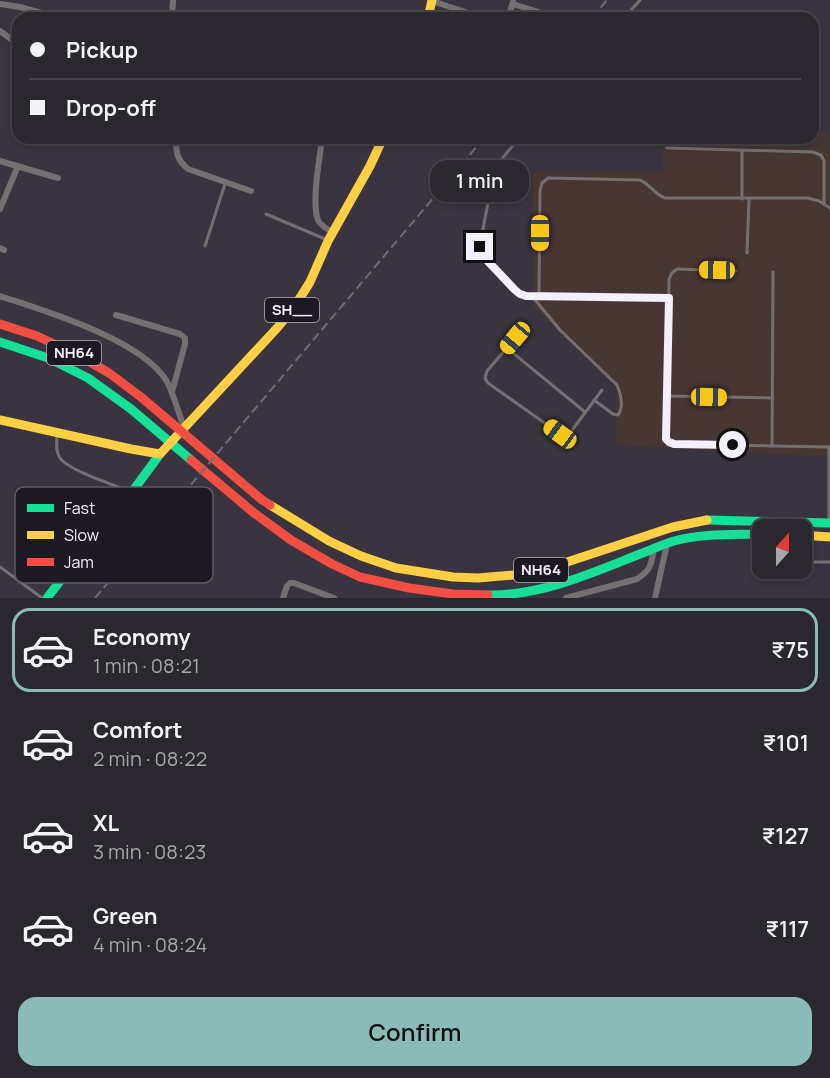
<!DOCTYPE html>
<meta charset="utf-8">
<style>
:root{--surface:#2b272f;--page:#332f37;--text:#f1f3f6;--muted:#a6a5aa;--line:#47444b;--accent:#8bbbb9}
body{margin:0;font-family:Manrope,sans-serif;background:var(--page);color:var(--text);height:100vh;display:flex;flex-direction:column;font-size:22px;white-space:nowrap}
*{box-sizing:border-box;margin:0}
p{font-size:20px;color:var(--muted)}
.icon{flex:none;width:33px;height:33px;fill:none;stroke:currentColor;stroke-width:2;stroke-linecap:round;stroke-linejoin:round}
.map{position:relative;height:598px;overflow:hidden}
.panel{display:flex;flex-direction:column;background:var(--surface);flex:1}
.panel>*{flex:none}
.banner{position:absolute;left:12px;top:12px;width:807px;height:132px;border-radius:18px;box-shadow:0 3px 9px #0003,0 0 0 2px var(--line);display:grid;align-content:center;height:132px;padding:0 18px;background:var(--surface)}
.needle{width:39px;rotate:21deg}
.controls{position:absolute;left:752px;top:519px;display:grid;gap:12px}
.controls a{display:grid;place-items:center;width:60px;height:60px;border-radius:12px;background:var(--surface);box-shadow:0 3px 9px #0003,0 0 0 2px var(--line);font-size:30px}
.end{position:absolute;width:27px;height:27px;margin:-14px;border:8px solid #f4effc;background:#111;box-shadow:0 0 0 3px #111}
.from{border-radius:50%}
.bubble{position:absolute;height:42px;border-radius:18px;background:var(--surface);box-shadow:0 3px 9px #0003,0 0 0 2px var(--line);font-size:20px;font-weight:600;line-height:42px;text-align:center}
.car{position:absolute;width:18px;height:36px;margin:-18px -9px;border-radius:8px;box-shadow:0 0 4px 2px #0007;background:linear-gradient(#f5c518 24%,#345 0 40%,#f5c518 0 76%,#345 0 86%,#f5c518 0)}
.banner b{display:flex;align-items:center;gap:21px;height:57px;font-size:22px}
.banner b+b{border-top:2px solid var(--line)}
.banner i{width:15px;height:15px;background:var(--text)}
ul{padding:10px 0 0;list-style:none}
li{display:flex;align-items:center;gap:18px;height:84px;margin:0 12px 9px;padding:0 6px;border:3px solid transparent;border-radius:18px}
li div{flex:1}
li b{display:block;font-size:22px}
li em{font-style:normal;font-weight:600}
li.on{border-color:var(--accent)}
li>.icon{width:54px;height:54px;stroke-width:1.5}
.cta{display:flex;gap:12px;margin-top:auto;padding:12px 18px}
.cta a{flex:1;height:69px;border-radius:18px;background:var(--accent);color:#111;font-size:24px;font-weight:600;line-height:69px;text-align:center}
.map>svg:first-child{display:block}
.industrial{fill:#483633}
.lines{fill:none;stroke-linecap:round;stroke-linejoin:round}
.lane{stroke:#747072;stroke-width:3}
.street{stroke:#747072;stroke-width:6}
.fast{stroke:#16e098;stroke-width:9}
.slow{stroke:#ffcf43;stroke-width:9}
.jam{stroke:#f24e42;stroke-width:9}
.rail{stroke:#706c72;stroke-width:2;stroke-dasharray:9 4.5;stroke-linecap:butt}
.route{stroke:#f4effc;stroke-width:8}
.labels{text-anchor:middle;stroke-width:5;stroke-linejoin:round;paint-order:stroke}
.shield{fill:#1d1922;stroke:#b4afbb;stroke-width:1.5}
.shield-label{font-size:15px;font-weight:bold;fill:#f4effc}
.key{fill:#1d1922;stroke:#5e5963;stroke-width:1.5}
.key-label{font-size:16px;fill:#f4effc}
</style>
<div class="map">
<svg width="830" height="598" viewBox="0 0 830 598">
<rect width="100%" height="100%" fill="#39343f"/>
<path class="industrial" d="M813,133H830V457L616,445L617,388L533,306V172H663V138H813Z"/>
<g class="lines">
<g class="lane">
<path d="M624,18L640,0"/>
<path d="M519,138L492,171L489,178L490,189L488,203L481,239L482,255L515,290L520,294L526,295L669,298"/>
<path d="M667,148L813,152L821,155L824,161V204"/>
<path d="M742,199V150"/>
<path d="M266,214L325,239"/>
<path d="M205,246L225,184"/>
<path d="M747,253L749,199"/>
<path d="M736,271L677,269L672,273L669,279L666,439L669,442L674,444L830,447"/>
<path d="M531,295L560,330L617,385C621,394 624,407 618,415L613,414L594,400"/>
<path d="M539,296L540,191L542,183L548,178L640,180C650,184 654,194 665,198H808L819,201L830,208"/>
<path d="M524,328L487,371L485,378L488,383L560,434L565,435L570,433L602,390"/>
<path d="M507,348L585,412"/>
<path d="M667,396L772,398"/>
<path d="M57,434C57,442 55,451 60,458C68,470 114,485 129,491"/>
<path d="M772,446L773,272"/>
<path d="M829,447V520"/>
<path d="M28,488L103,522"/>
<path d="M801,560L804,562H830"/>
<path d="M0,567L42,598"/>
</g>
<g class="street">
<path d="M432,1L483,18"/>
<path d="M0,4L20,7L59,18"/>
<path d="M513,4L558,18"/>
<path d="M172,18L173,0"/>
<path d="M508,18L513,2"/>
<path d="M0,31L11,39L18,42"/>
<path d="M175,138C177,153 176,159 188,169L251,191"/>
<path d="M322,138C320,158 311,203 318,220C321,226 327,229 332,232"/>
<path d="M0,161L58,178"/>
<path d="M0,209L18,166"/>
<path d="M0,248L4,250"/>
<path d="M0,296C45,311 140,339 166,380C174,394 178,412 184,427"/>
<path d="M116,315L180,334L185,338V344L172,392"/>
<path d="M283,598L287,586L290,583H294L334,598"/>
<path d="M566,598L637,579C651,570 651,565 654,549"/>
<path d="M655,598L667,544"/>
</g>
<g class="fast">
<path d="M0,342L48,358L88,378L131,409L191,460"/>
<path d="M707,520L830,523"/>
<path d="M488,595C541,596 592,573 640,554C651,550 663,544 674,541C703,533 733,535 762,534"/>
<path d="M47,598L105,523L132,492L160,454"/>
</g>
<g class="slow">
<path d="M428,18L432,0"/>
<path d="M0,420L131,449L160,454L278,327L295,306L310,282L328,241L370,166L383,138"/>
<path d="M270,505L329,541L361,556L396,568L453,577L478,578L513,575L546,569L673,527L707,520"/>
<path d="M801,535L830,537"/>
</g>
<g class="jam">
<path d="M0,324L37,336L78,355L109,373L141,397L262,500L270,505"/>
<path d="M191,460L254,513L291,540L332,564L360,577L409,588L453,594L488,595"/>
</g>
<g class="rail">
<path d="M592,18L607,0"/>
<path d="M95,598L484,138"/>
</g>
</g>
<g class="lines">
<path class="route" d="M480,247L482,255L515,290L520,294L526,296L669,298L666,439L669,442L674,444L733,445"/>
</g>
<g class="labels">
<g class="shield">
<rect x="265" y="298" width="54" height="24" rx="4.5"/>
<rect x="47" y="341" width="54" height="24" rx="4.5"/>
<rect x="514" y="558" width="54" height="24" rx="4.5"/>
</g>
<g class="shield-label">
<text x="292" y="315">SH__</text>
<text x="74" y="358">NH64</text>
<text x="541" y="575">NH64</text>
</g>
</g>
<rect x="15" y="487" width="198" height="96" rx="9" class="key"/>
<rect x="27" y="504" width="27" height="8" fill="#16e098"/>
<rect x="27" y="531" width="27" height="8" fill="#ffcf43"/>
<rect x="27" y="558" width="27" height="8" fill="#f24e42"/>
<g class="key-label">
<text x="64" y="514">Fast</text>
<text x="64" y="541">Slow</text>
<text x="64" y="568">Jam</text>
</g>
</svg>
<div class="controls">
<a><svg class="needle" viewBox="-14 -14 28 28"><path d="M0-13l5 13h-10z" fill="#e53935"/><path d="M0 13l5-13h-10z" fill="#a6a5aa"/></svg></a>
</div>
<i class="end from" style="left:733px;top:445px"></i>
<i class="end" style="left:480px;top:247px"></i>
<div class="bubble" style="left:430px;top:160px;width:99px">1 min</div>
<i class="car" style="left:540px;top:233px;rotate:180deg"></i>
<i class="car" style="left:717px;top:270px;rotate:271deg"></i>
<i class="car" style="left:515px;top:338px;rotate:220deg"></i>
<i class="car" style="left:709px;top:397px;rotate:91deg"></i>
<i class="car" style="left:560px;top:434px;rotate:306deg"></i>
<div class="banner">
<b><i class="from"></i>Pickup</b>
<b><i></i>Drop-off</b>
</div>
</div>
<section class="panel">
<ul>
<li class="on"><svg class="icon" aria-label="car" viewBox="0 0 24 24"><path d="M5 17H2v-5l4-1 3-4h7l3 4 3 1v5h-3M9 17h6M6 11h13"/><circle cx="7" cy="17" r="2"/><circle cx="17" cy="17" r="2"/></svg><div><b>Economy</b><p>1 min · 08:21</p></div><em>₹75</em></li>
<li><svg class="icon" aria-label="car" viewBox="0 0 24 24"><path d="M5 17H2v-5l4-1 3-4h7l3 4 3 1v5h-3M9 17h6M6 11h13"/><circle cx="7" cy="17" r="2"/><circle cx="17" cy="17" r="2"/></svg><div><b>Comfort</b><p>2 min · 08:22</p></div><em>₹101</em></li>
<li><svg class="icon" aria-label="car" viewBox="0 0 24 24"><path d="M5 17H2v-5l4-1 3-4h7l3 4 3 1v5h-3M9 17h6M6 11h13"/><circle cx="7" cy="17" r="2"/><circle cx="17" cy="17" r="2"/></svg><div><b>XL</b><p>3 min · 08:23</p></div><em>₹127</em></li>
<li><svg class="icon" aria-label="car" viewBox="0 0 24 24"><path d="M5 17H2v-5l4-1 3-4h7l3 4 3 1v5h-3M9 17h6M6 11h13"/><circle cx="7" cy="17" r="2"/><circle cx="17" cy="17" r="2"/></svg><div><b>Green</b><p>4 min · 08:24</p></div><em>₹117</em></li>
</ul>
<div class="cta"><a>Confirm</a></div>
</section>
